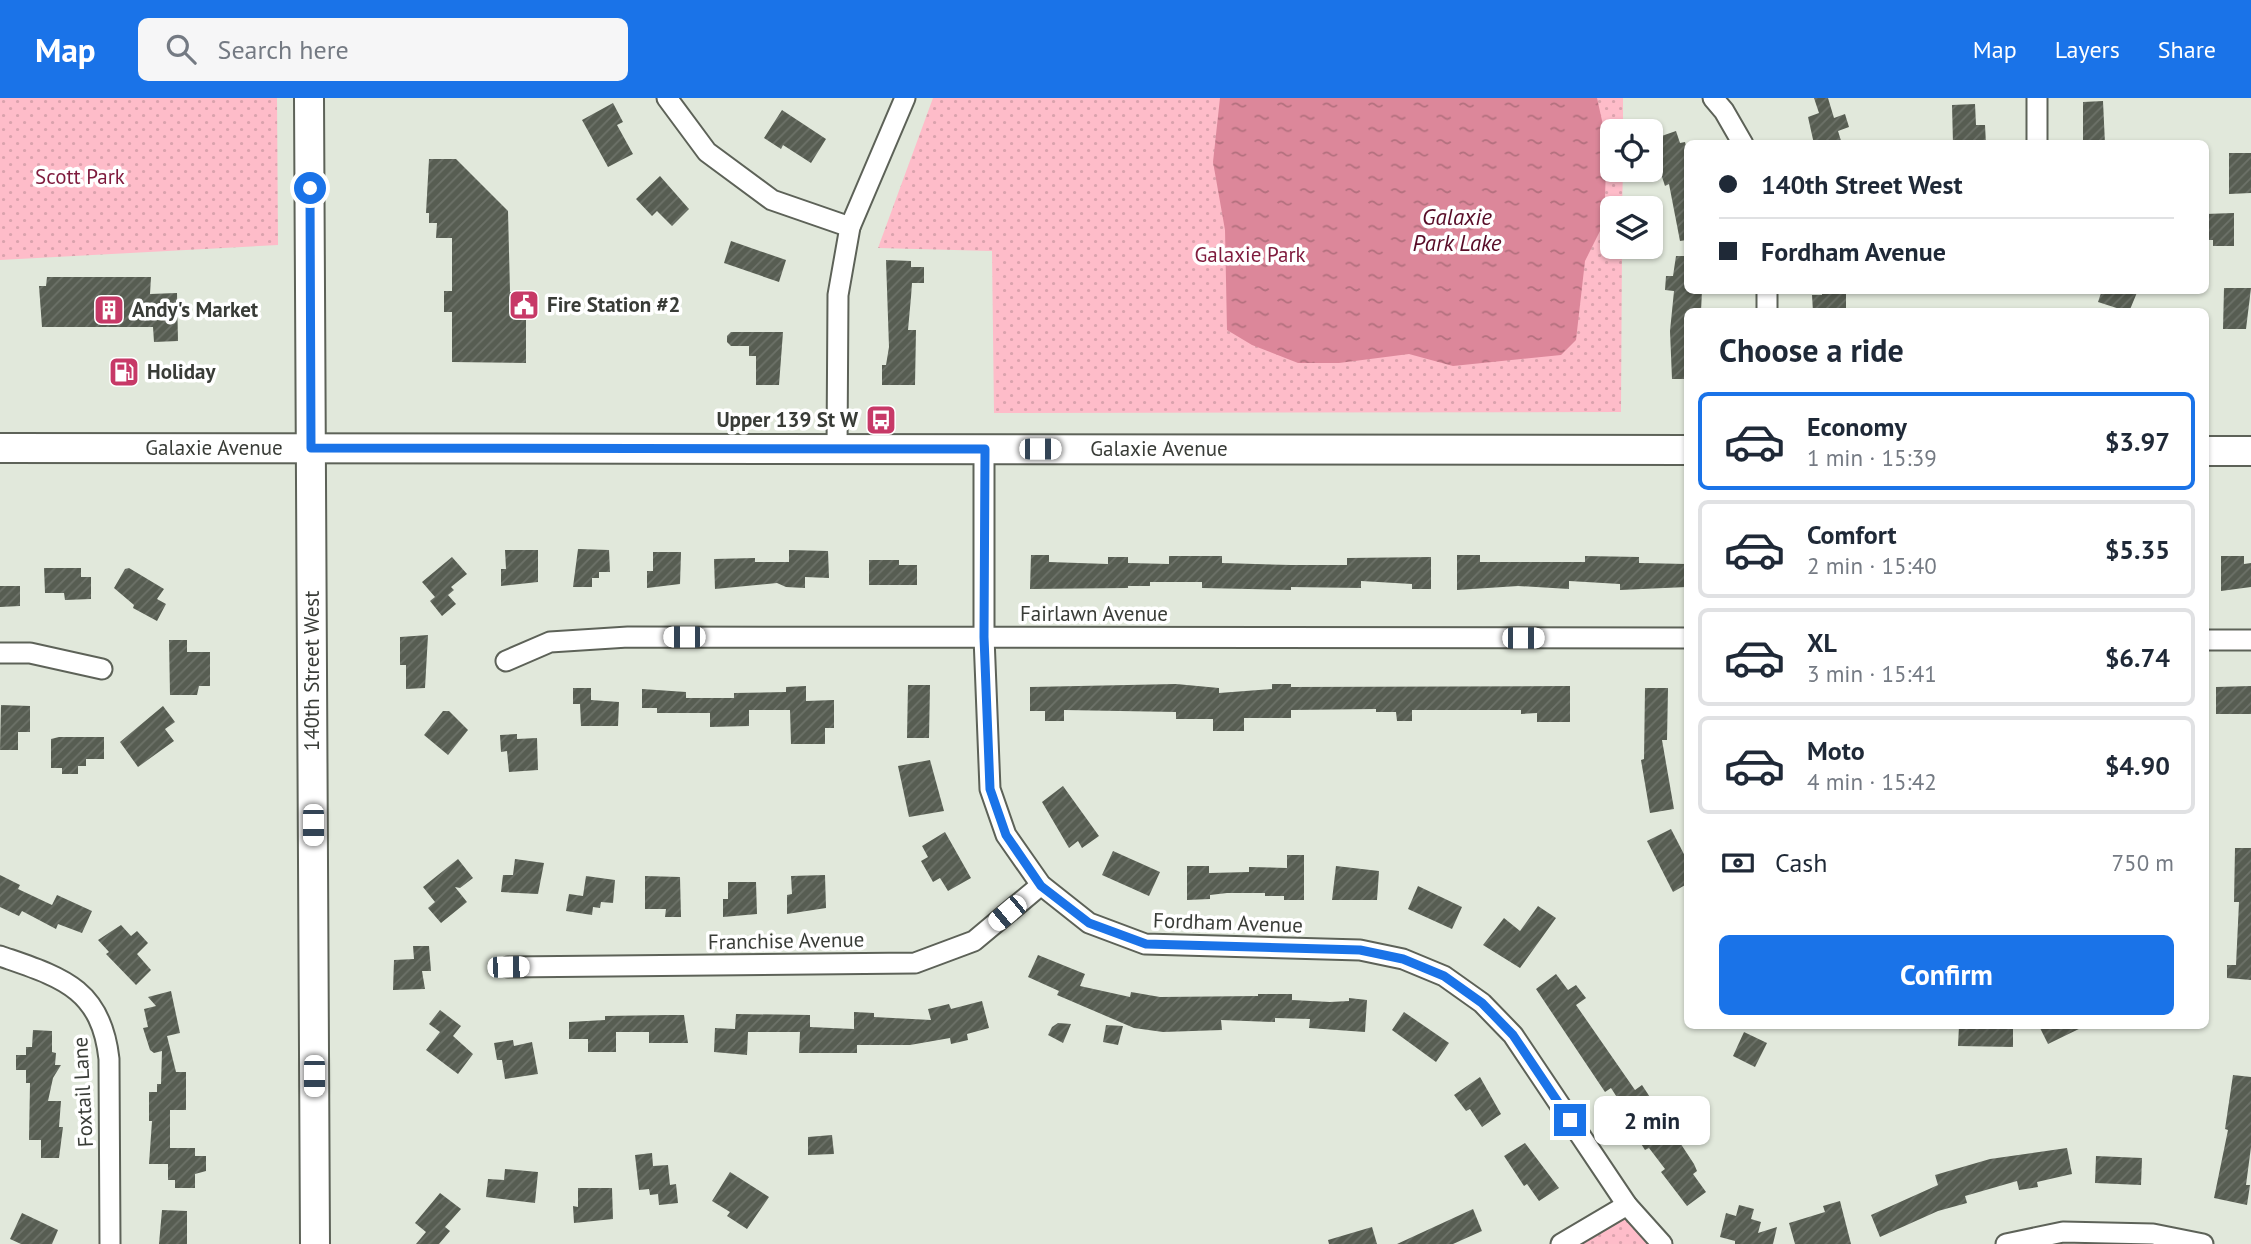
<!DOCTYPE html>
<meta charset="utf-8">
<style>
:root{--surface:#fff;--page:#f6f6f7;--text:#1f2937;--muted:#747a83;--line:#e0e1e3;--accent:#1a73e8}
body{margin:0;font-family:"PT Sans",sans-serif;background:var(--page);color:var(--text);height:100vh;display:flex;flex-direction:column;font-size:26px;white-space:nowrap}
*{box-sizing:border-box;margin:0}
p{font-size:23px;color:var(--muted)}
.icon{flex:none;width:38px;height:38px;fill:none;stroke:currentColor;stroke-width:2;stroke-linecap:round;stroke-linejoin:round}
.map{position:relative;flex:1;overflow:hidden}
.sheet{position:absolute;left:1684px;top:210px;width:525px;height:721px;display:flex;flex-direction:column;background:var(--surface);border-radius:10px;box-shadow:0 2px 5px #0004}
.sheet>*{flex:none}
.guide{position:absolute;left:1684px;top:42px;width:525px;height:154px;border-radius:10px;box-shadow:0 2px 5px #0004;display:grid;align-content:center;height:154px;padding:0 35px;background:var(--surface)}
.tools{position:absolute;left:1600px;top:21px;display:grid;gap:14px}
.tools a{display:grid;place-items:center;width:63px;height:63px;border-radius:10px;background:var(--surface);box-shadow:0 2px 5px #0004;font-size:35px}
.end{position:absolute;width:32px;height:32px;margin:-16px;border:9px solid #1a73e8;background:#fff;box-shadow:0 0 0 4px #fff}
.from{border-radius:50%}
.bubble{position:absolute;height:49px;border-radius:10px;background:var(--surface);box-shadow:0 2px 5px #0004;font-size:23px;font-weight:800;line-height:49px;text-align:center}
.car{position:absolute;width:21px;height:42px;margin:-21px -10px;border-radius:9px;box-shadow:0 0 5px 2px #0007;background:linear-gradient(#fff 24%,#345 0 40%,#fff 0 76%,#345 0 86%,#fff 0)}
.guide b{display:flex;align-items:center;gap:24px;height:66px;font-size:26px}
.guide b+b{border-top:2px solid var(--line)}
.guide i{width:18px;height:18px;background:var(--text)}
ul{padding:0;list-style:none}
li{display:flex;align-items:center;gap:21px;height:98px;margin:0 14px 10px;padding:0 21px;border:4px solid var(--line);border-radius:10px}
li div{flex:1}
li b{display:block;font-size:26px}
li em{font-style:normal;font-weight:800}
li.on{border-color:var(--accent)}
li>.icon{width:63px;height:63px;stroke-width:1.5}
h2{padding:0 35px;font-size:32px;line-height:84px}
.pay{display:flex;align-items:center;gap:18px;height:77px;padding:0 35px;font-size:26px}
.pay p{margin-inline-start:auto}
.button{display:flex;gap:14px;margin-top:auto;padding:14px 35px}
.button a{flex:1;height:80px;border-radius:10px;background:var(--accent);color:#fff;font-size:28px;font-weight:800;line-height:80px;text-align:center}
header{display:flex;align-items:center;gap:42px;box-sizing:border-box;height:98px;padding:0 35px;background:var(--accent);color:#fff}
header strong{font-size:33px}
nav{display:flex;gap:38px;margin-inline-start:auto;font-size:24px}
.search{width:490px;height:63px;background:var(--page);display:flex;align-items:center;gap:18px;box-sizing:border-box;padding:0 24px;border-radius:10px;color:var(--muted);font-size:26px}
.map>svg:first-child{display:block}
.park{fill:url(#park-dots)}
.water{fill:url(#water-ripples)}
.building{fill:url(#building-hatch)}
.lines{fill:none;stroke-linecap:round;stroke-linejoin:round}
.street-casing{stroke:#5d6258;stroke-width:23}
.secondary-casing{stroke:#5d6258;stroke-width:32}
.street{stroke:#fff;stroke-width:19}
.secondary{stroke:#fff;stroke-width:28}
.route{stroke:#1a73e8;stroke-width:9}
.labels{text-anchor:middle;stroke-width:7;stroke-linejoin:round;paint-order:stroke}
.park-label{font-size:21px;fill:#7f1b3d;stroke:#fff}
.poi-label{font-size:21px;font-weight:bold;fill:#393c37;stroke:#fff;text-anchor:start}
.street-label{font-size:21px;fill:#393c37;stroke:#fff}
.water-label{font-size:23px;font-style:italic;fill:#580c27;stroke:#fff}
</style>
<header>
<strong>Map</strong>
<div class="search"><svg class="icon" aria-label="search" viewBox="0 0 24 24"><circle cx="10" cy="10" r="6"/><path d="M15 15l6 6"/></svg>Search here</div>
<nav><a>Map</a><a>Layers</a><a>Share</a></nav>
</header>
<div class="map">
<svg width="2251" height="1146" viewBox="0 0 2251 1146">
<defs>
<pattern id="park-dots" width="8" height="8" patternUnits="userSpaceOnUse" patternTransform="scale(1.75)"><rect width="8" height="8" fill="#febcc9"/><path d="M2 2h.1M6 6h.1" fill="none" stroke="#daa2ad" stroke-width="1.8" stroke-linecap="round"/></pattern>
<pattern id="water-ripples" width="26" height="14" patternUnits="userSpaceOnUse" patternTransform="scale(1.75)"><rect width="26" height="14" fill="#dc879a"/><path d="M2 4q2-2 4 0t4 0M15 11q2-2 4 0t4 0" fill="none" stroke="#b3707e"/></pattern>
<pattern id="building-hatch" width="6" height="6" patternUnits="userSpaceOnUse" patternTransform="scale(1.75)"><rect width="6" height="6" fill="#575d52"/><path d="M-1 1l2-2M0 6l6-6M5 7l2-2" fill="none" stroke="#6d7269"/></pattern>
</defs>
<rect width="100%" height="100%" fill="#e1e8db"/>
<g class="park">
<path d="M0,0H277L278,147L0,162Z"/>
<path d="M933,0H1623V33H1612V72H1623L1622,110H1612V149H1622L1621,314L994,315L992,153L878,150Z"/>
<path d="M1627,1107L1662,1146H1561Z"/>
</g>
<path class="water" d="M1220,0H1597L1603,27L1606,71L1604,125L1585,163L1576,242L1561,257L1453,268L1409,256L1339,265H1298L1252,247L1227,232L1225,132L1213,64Z"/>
<g class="building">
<path d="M1814,0H1828L1834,20L1845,16L1849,29L1838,33L1842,46H1814L1808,19L1819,15Z"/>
<path d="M2103,3L2105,46H2083V4Z"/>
<path d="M613,5L623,24L617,27L633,56L608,69L582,22Z"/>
<path d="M1975,6L1976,27H1985L1986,46H1953L1952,7Z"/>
<path d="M782,12L826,41L811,65L783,47L781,51L764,40Z"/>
<path d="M1676,33L1680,45L1685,44L1687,52V142L1680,143L1669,86L1665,88L1650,42Z"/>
<path d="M2229,55H2251V95L2229,96Z"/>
<path d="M429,61H456L508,113L510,194H521V214H526V265L452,264V214H444V193H452V140H436L437,125H429V115H426Z"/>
<path d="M660,78L689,111L672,128L657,113L652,118L636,101Z"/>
<path d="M2234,115V148H2213V142H2205V116Z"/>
<path d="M731,143L786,162L779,184L724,165Z"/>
<path d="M1676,158H1687V192H1702L1701,214H1687V281H1672L1670,233L1674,193L1665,192L1666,178H1673Z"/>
<path d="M886,162L911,163V169H924V185H912L911,199L908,232H916L915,287H882V267H886L889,249Z"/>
<path d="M47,179H151L150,196L177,195L178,243L154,244L153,229H42L39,188H46Z"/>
<path d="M2224,190H2251L2246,231H2223Z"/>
<path d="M1822,192H1846V214H1813L1812,197H1822Z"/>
<path d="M2102,192H2138L2129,214L2098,204Z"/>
<path d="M731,234H783L779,287H756V258H749V248H731L727,244V238Z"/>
<path d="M578,451L609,452L610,474H599V480H592V489H573Z"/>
<path d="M505,452H538V484L501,488V471H506Z"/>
<path d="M789,452L828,453L829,480L805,479V490L786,489L777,485L715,491L714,461L755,460V464H789Z"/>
<path d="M653,454H681L680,486L647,490V473H653Z"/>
<path d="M1031,457H1049V464L1108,466V459H1128V465L1169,466V458H1222V465L1291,467H1347V460L1431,459V491H1412V486L1361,483V490L1291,489V492L1202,490V484H1150V488H1128V490L1030,491Z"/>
<path d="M1457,457H1480V464H1585V458L1639,459V465L1687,466V489L1620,492V486L1569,483V491L1518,488L1457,492Z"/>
<path d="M2221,458H2244V466L2251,465V489L2221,493Z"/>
<path d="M452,459L467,476L451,489L454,492L448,497L456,506L442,518L430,503L435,499L422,484Z"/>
<path d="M869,462H899V467H917V487H869Z"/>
<path d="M44,470H81V479H91V501L65,502L64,495H45Z"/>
<path d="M129,470L164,491L157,501L166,506L157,523L133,510L134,507L114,490L125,471Z"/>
<path d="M0,488H20V508L0,509Z"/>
<path d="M428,537L425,590L406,591V567H400V539Z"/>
<path d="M169,542H187V554H210V588H199L197,597H170Z"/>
<path d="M1176,586L1219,590V595L1272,591V586H1291V589L1570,588V624H1537V615L1521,616V612H1412V623H1397L1396,614H1376V611L1291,612V620H1244V633H1213V621H1176V614L1064,612V623H1045V613H1030V589Z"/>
<path d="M908,587H930L929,640H907Z"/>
<path d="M806,588V603L834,602V630H825V646H791L790,612H749V628L710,629V615H657V610H642V591L686,594V600H734V595L786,594V589Z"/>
<path d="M2251,588V616H2216V589Z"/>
<path d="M573,590H591V602L619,604L618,628H581L580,606H573Z"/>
<path d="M1645,590H1668L1667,642H1662L1674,711L1650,715L1641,662L1644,661Z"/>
<path d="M1,607L30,608V634H18V652H0Z"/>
<path d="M163,608L175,624L165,631L174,643L138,669L120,644Z"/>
<path d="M443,613H449L468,632L448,657L424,637Z"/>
<path d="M517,636V641L537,640L538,672L509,674L507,653L501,654L500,637Z"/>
<path d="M59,639H104V661H86V668H78V676H62V670H51V641Z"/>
<path d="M930,662L944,713L909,719L898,668Z"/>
<path d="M1063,688L1099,738L1082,750L1078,743L1069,750L1042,704Z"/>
<path d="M1671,731L1687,762V786L1673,794L1647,743Z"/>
<path d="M945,734L971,780L948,793L940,780L933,784L921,763L928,759L922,748Z"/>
<path d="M2235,750H2251V882L2227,880V867H2236L2239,804H2234Z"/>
<path d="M1113,753L1160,774L1149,798L1102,777Z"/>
<path d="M1287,757H1304V802H1284V798H1265V795H1227L1210,797V801L1187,802V768H1209V775L1249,774V769L1287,770Z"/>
<path d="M458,761L473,780L460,790L455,789L467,804L441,825L428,810L435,804L423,789Z"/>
<path d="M515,761L544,765L538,796L501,794L503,777H513Z"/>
<path d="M1336,768L1379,773L1377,802H1332Z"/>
<path d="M0,777L20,787L18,791L52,807L57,797L92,813L82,835L58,826L56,831L22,813L19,818L0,809Z"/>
<path d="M825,777L826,810L787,816V797L792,796L791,778Z"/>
<path d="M586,778L615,782L613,805L601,804L600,810L593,809L592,817L566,813L569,796L583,798Z"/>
<path d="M645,778L680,779L681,819H665L666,811H645Z"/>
<path d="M728,784H756L757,816L723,819V801H728Z"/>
<path d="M1418,788L1462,809L1452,831L1408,811Z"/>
<path d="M1538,808L1556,820L1520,870L1483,847L1504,820L1520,833Z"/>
<path d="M121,827L131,838L137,833L148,845L137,856L151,872L136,887L106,856L109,854L98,842Z"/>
<path d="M413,848H429L431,873H422L425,891L393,892L394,862L414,861Z"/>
<path d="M1038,857L1085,876L1080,888L1130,899L1131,894L1160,899L1258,898V896H1292V902L1330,904L1349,903V900L1367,902L1365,934L1309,930L1310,921L1275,920V924L1221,922L1222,932L1163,934L1134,930L1057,897L1059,893L1028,879Z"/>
<path d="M1556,876L1568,892L1576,887L1586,900L1576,907L1635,992L1642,987L1694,1066L1697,1073L1693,1076L1706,1094L1687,1108L1661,1074L1665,1071L1649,1050L1645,1052L1634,1035L1638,1032L1611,990L1605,994L1536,891Z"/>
<path d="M171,893L180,935L167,938L176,974H186V1012H170V1050H195V1058H206V1073L195,1076V1090H175V1082H168V1066H149L152,1023H149V994H157V986H161L162,953L154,955L150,952L143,930L148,929L144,911L156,908L148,899Z"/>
<path d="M982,903L989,930L967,936L968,942L951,946L950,940L910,947H857V955H799L800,934H748L747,957L714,954L715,930L735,931L736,916L810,917V929L854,931V914L874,915V919L931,922L928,911L949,906L951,911Z"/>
<path d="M440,912L461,928L453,938L473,956L458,976L426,952L440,934L429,926Z"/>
<path d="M1404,914L1449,945L1436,964L1392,932Z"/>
<path d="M667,917H684L688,945H649V934H616V954H588V941H569V924L605,922V918Z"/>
<path d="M1058,925L1071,926L1063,945L1048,937L1052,929Z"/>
<path d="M1106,927L1123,928L1118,947L1103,944Z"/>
<path d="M1959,928H2013V949L1958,948Z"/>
<path d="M2039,928H2085L2048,946Z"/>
<path d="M33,932L52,933V954L56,955L55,967H61L53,980L48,1003H61L59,1029H63L59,1060H41V1042H29L30,985H26V972H16V957H26V949H32Z"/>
<path d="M1744,934L1767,945L1755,969L1733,958Z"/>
<path d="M513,942L514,948L532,944L538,976L505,981L502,962H497L494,945Z"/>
<path d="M2233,977L2251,979V1049L2246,1087H2250L2247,1107L2214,1100L2228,1032L2225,1031Z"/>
<path d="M1480,979L1501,1016L1482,1029L1470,1011L1466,1013L1454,997Z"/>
<path d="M832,1037L834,1056L808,1057V1039Z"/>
<path d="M1525,1045L1559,1090L1539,1103L1527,1086L1524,1088L1504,1058Z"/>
<path d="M2067,1050L2072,1076L2037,1084L2038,1089L2019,1092L2017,1083L1965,1098L1967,1105L1938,1113L1880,1139L1871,1117L1938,1087L1935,1077L1990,1061Z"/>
<path d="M652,1055L653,1068L668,1067L670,1087L676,1086L678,1105L659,1107L658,1096L650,1097L649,1091L639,1092L635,1057Z"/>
<path d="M2096,1058L2142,1060L2141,1087L2095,1085Z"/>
<path d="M505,1071L538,1074L535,1105L486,1099L488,1081L504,1082Z"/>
<path d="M730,1074L769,1099L747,1131L727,1118L730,1114L712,1103Z"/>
<path d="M578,1090H612L613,1121L574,1125L573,1108L578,1109Z"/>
<path d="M440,1095L461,1111L445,1129L450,1133L439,1146H416L426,1134L415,1125Z"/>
<path d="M1840,1103L1851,1146H1795L1789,1125L1825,1114L1823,1108Z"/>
<path d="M1739,1107L1754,1111L1751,1121L1761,1124L1758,1135L1777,1129L1773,1146H1735V1143L1720,1139L1726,1115L1736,1118Z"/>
<path d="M1473,1111L1482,1133L1453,1146H1397Z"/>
<path d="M162,1112L187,1113V1146H159Z"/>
<path d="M22,1115L58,1132L52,1146H21L10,1141Z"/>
<path d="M1372,1129L1377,1146H1329L1328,1142Z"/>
</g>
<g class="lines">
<g class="street-casing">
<g id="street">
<path d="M667,0L707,54L772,102L850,129"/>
<path d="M1713,0L1724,13L1743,46"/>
<path d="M2037,0V46"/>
<path d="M1767,192V214"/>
<path d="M837,351L838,197L850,129L905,0"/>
<path d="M984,351V539L990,691L1006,737L1041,787L1089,825L1145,846L1360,852L1403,861L1444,878L1482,905L1513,937L1627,1107L1662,1146"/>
<path d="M2205,542H2251"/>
<path d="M0,555H30L102,571"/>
<path d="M506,563L550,544L628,539L1687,540"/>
<path d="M0,858C60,879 101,889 109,961L110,1146"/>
<path d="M508,869L915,865L974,843L1041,787"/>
<path d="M1561,1146L1627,1107"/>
<path d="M2006,1146L2063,1134L2153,1136L2203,1146"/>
</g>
</g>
<g class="secondary-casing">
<g id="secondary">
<path d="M309,0L315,1146"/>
<path d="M0,350L1687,352"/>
<path d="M2205,353H2251"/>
</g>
</g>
<use href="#street" class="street"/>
<use href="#secondary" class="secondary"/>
</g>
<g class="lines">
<path class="route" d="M310,90L311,350L985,351L984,539L990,691L1006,737L1041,788L1089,825L1146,846L1360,852L1403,861L1444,878L1482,905L1513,937L1570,1022"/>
</g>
<defs>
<g id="civic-square" transform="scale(1.575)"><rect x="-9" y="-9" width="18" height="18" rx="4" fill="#c73967" stroke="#fff"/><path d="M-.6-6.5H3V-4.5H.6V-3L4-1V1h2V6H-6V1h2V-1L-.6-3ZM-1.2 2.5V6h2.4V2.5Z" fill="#fff"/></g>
<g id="building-square" transform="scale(1.575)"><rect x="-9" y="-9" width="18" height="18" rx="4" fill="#c73967" stroke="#fff"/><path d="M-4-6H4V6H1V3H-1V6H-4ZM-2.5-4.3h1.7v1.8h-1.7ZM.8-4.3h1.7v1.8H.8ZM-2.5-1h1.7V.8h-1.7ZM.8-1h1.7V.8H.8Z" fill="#fff"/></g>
<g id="fuel-square" transform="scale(1.575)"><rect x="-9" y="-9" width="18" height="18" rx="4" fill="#c73967" stroke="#fff"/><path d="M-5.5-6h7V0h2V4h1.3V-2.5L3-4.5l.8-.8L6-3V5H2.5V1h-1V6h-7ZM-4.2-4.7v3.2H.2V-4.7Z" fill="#fff"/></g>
<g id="bus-square" transform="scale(1.575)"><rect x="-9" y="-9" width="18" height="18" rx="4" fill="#c73967" stroke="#fff"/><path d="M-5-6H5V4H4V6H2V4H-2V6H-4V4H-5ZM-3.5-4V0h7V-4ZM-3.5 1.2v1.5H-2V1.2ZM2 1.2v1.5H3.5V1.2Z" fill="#fff"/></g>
</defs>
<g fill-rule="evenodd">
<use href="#civic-square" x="524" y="207"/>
<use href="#building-square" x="109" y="212"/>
<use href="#fuel-square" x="124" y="274"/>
<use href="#bus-square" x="881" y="322"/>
</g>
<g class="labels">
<g class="park-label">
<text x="80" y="86">Scott Park</text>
<text x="1250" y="164">Galaxie Park</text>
</g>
<g class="poi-label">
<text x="547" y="214">Fire Station #2</text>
<text x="132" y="219">Andy's Market</text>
<text x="147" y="281">Holiday</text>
<text x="858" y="329" text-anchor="end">Upper 139 St W</text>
</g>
<g class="street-label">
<text x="214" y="357">Galaxie Avenue</text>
<text x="1159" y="358">Galaxie Avenue</text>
<text x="1094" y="523">Fairlawn Avenue</text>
<text transform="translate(312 573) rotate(-90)" y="7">140th Street West</text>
<text transform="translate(1228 825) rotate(2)" y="7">Fordham Avenue</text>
<text transform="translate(786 843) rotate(-1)" y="7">Franchise Avenue</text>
<text transform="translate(83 994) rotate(-93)" y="7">Foxtail Lane</text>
</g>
<g class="water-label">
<text x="1457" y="127">Galaxie<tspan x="1457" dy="26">Park Lake</tspan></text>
</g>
</g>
</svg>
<div class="tools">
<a><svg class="icon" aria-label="locate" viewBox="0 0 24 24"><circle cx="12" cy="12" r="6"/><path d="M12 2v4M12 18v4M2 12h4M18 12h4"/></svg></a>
<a><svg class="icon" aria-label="layers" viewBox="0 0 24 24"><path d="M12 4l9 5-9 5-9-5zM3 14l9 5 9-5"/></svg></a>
</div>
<i class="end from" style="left:310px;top:90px"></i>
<i class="end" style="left:1570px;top:1022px"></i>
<div class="bubble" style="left:1594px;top:998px;width:116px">2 min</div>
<i class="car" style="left:1040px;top:351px;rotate:90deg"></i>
<i class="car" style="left:684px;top:539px;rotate:270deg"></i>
<i class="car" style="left:1523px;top:540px;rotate:90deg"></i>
<i class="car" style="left:313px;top:727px;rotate:180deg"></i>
<i class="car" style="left:1007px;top:815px;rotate:230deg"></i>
<i class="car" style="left:508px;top:869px;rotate:89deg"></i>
<i class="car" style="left:314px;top:978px;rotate:180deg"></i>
<div class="guide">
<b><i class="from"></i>140th Street West</b>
<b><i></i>Fordham Avenue</b>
</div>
<section class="sheet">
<h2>Choose a ride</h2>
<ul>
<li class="on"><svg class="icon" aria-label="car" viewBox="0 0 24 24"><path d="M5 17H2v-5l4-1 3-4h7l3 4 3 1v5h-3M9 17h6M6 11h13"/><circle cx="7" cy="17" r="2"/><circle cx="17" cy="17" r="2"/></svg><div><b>Economy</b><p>1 min · 15:39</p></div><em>$3.97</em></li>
<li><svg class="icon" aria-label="car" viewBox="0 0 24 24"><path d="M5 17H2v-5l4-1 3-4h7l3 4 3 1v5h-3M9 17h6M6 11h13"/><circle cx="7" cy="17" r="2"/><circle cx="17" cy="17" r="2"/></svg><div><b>Comfort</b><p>2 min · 15:40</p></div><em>$5.35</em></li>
<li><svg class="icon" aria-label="car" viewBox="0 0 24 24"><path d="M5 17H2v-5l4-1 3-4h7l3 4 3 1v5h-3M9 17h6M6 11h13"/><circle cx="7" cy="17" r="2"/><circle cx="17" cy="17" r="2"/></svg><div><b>XL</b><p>3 min · 15:41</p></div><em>$6.74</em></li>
<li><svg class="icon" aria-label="car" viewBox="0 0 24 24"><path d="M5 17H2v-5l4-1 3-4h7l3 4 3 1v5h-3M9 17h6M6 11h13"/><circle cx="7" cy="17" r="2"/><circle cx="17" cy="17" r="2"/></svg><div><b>Moto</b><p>4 min · 15:42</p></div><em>$4.90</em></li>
</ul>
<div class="pay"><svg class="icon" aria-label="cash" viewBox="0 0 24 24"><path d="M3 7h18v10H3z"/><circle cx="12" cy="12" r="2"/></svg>Cash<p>750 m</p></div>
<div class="button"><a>Confirm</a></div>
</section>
</div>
